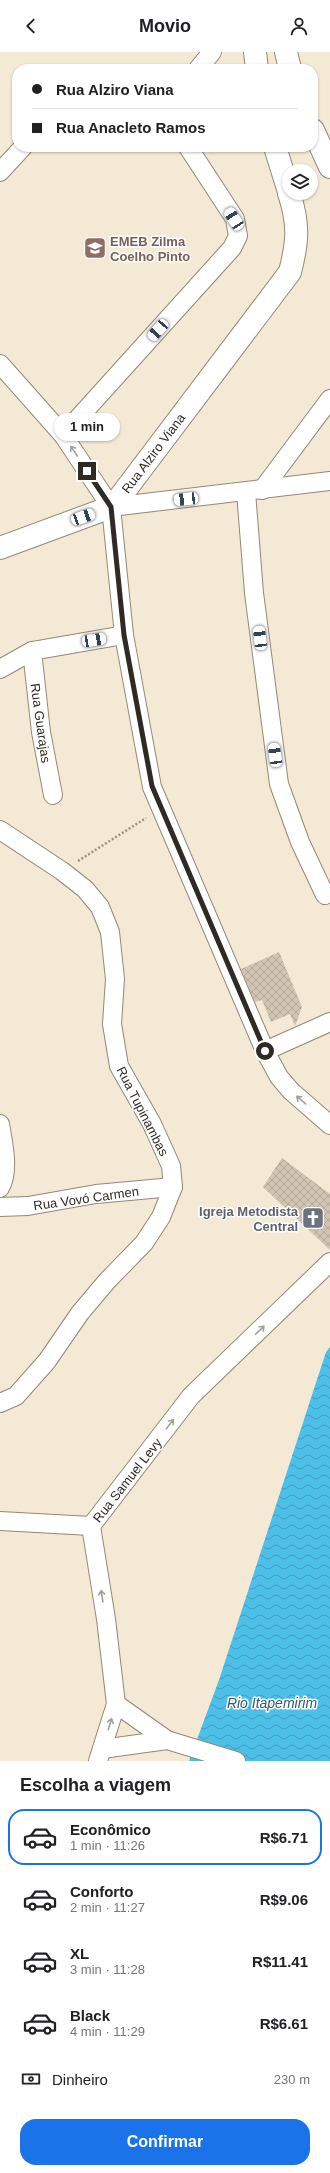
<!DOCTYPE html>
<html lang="pt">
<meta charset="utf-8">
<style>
:root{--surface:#fff;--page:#f2f2f2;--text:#202124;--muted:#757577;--line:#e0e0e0;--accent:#1a73e8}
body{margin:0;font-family:Arial,sans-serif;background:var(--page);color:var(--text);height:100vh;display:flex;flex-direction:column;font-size:15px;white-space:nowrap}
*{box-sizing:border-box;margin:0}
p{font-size:13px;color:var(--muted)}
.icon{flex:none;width:22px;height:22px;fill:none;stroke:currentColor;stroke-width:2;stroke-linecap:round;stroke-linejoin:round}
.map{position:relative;height:1709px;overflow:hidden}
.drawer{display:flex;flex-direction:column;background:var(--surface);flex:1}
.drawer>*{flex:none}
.guide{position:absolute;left:12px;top:12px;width:306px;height:88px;border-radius:16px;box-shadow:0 1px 3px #0004;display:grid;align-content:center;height:88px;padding:0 20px;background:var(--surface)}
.buttons{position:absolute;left:282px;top:112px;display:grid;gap:8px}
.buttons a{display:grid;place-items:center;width:36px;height:36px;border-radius:50%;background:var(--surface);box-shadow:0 1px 3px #0004;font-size:20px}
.end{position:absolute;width:18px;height:18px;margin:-9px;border:5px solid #2f2b24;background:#fff;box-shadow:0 0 0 2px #fff}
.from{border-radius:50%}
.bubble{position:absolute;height:28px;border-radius:14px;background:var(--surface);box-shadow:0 1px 3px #0004;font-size:13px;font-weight:700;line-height:28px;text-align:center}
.car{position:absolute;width:12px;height:24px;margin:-12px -6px;border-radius:5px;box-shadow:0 0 3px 1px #0007;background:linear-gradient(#fff 24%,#345 0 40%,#fff 0 76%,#345 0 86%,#fff 0)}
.guide b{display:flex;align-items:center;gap:14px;height:38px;font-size:15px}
.guide b+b{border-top:1px solid var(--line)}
.guide i{width:10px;height:10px;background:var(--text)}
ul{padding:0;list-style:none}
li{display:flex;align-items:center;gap:12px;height:56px;margin:0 8px 6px;padding:0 12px;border:2px solid transparent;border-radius:16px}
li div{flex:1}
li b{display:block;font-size:15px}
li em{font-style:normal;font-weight:700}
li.on{border-color:var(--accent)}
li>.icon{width:36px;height:36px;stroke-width:1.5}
h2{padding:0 20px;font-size:18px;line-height:48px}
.pay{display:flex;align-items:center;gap:10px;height:44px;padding:0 20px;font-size:15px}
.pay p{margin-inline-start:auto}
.action{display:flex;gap:8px;margin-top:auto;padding:8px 20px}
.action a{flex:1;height:46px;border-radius:16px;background:var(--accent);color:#fff;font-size:16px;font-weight:700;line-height:46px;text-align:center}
header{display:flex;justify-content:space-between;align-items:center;height:52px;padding:0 20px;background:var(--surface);font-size:18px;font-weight:700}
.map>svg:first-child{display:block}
.water{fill:url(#water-waves)}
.building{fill:url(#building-cross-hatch)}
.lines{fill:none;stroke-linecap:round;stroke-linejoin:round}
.minor-casing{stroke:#928876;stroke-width:20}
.major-casing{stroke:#928876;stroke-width:24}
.path{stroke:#9a9384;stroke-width:2.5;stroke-dasharray:2 2;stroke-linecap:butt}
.minor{stroke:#fff;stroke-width:18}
.major{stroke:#fff;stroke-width:22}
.oneway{stroke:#a1a09c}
.route{stroke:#2f2b24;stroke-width:5}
.labels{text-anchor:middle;stroke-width:3;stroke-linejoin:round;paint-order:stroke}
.education-label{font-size:13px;font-weight:bold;fill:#785e54;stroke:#fff;text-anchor:start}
.street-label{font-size:13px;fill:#2f2b24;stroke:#fff}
.worship-label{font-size:13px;font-weight:bold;fill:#5b616d;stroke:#fff;text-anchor:end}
.water-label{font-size:14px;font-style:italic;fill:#2d5c6e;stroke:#fff}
</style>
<header><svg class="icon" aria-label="back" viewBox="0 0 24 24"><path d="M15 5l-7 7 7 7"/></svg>Movio<svg class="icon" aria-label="person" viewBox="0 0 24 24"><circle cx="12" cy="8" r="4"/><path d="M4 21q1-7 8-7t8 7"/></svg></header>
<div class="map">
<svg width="330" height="1709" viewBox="0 0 330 1709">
<defs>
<pattern id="water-waves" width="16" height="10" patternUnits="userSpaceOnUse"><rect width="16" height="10" fill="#4cc0e8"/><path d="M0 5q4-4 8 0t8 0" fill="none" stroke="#409cbc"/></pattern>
<pattern id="building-cross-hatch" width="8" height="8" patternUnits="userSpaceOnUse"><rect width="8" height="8" fill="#d0c5b2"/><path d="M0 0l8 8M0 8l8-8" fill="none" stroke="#b3a999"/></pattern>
</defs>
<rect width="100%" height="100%" fill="#f4e9d5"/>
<path class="water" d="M330,1295V1709H189L219,1628L326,1300Z"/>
<g class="building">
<path d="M279,900L302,955L295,974L290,962L271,970L262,948L255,950L241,917Z"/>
<path d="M282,1106L330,1142V1198L263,1135Z"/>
</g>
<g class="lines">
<g class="minor-casing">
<g id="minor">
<path d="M198,17L212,0"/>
<path d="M0,120L23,95"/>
<path d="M0,312L63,383L111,455L124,583L152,735L265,999L279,1025L291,1039L330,1073"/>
<path d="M63,383L232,196L238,184L235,167L188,95"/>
<path d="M262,438L330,347"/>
<path d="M246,440L254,541L279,732L300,790L325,843"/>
<path d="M111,455L330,429"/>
<path d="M32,599L41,680L53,743"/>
<path d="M0,617L32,599L124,583"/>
<path d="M0,778L62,819L85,837L100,855L110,880L115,927L112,972L119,1014L152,1072L171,1114L173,1135L161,1165L144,1191L107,1229L80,1261L47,1309L16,1344L0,1351"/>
<path d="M265,999L330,970"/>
<path d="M0,1072C3,1091 10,1118 0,1136"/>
<path d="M0,1155L28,1154L96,1142L173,1135"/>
<path d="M0,1469L91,1474"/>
<path d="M116,1652L167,1688L236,1709"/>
<path d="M102,1697L167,1688"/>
<path d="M98,1709L116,1652L106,1567L91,1474L191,1344L330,1210"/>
</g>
</g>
<g class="major-casing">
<g id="major">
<path d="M255,0L257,17"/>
<path d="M286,0L290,17"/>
<path d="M313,78L330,115"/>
<path d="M275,95L289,140"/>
<path d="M0,496L111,455L120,445L290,220C298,189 299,172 289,141"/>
</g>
</g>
<path class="path" d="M78,809L146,766"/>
<use href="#minor" class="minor"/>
<use href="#major" class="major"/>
</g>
<defs><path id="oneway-shaft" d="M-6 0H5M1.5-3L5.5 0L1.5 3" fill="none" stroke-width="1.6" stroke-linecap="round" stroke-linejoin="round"/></defs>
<g class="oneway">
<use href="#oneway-shaft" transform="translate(74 399) rotate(-124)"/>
<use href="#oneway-shaft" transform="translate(301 1048) rotate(-139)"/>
<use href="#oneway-shaft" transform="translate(260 1278) rotate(-44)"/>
<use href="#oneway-shaft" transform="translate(170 1372) rotate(-52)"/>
<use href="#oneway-shaft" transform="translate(102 1544) rotate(-99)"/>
<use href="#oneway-shaft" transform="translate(110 1672) rotate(-73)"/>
</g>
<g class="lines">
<path class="route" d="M87,419L111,455L124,583L152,734L265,999"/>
</g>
<defs>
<g id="school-square" transform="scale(1.15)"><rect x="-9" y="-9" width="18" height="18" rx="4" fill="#8d6e63" stroke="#fff"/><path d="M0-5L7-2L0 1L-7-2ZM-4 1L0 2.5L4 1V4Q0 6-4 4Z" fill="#fff"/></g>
<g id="church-square" transform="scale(1.15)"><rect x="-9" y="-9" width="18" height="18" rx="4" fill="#6b7280" stroke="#fff"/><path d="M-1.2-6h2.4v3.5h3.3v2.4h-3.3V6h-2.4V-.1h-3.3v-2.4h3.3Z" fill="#fff"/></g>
</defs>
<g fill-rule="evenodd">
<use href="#school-square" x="95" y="196"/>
<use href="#church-square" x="313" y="1166"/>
</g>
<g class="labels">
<g class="education-label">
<text x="110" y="194">EMEB Zilma<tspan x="110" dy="15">Coelho Pinto</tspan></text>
</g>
<g class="street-label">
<text transform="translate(153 401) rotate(-53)" y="5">Rua Alziro Viana</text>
<text transform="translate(41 671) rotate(82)" y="5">Rua Guarajas</text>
<text transform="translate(143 1059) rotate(63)" y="5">Rua Tupinambas</text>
<text transform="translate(86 1146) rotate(-8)" y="5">Rua Vovó Carmen</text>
<text transform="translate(127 1428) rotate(-52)" y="5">Rua Samuel Levy</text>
</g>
<g class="worship-label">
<text x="298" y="1164">Igreja Metodista<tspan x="298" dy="15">Central</tspan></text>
</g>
<g class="water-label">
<text x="272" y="1656">Rio Itapemirim</text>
</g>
</g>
</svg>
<div class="buttons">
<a><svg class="icon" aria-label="layers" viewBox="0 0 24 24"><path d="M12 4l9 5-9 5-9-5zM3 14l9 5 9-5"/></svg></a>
</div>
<i class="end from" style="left:265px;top:999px"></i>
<i class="end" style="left:87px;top:419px"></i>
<div class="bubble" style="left:54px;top:361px;width:66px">1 min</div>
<i class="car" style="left:234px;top:167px;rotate:327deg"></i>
<i class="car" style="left:158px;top:278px;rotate:222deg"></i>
<i class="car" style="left:186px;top:447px;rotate:264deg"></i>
<i class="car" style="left:83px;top:465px;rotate:70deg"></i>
<i class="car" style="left:260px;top:586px;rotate:353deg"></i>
<i class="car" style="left:94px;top:588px;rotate:80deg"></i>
<i class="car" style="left:275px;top:703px;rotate:352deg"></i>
<div class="guide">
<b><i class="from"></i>Rua Alziro Viana</b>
<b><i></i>Rua Anacleto Ramos</b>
</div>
</div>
<section class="drawer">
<h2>Escolha a viagem</h2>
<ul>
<li class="on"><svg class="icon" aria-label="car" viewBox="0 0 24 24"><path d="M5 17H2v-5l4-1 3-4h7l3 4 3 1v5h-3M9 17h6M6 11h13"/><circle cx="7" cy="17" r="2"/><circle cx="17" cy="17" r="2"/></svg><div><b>Econômico</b><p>1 min · 11:26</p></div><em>R$6.71</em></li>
<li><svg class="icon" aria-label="car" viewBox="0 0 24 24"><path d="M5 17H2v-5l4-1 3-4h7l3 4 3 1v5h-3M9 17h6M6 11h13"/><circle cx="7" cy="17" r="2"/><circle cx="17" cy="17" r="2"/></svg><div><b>Conforto</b><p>2 min · 11:27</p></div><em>R$9.06</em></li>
<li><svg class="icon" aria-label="car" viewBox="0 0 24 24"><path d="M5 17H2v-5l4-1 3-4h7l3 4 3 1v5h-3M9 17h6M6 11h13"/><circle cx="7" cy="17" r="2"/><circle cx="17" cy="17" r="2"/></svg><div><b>XL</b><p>3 min · 11:28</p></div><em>R$11.41</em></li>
<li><svg class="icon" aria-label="car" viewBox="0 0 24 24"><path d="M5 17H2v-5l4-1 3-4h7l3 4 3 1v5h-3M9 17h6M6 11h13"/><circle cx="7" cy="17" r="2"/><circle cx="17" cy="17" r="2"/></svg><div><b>Black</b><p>4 min · 11:29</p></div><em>R$6.61</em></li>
</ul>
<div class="pay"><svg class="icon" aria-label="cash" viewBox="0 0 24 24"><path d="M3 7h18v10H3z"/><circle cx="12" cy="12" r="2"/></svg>Dinheiro<p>230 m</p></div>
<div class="action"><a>Confirmar</a></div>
</section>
